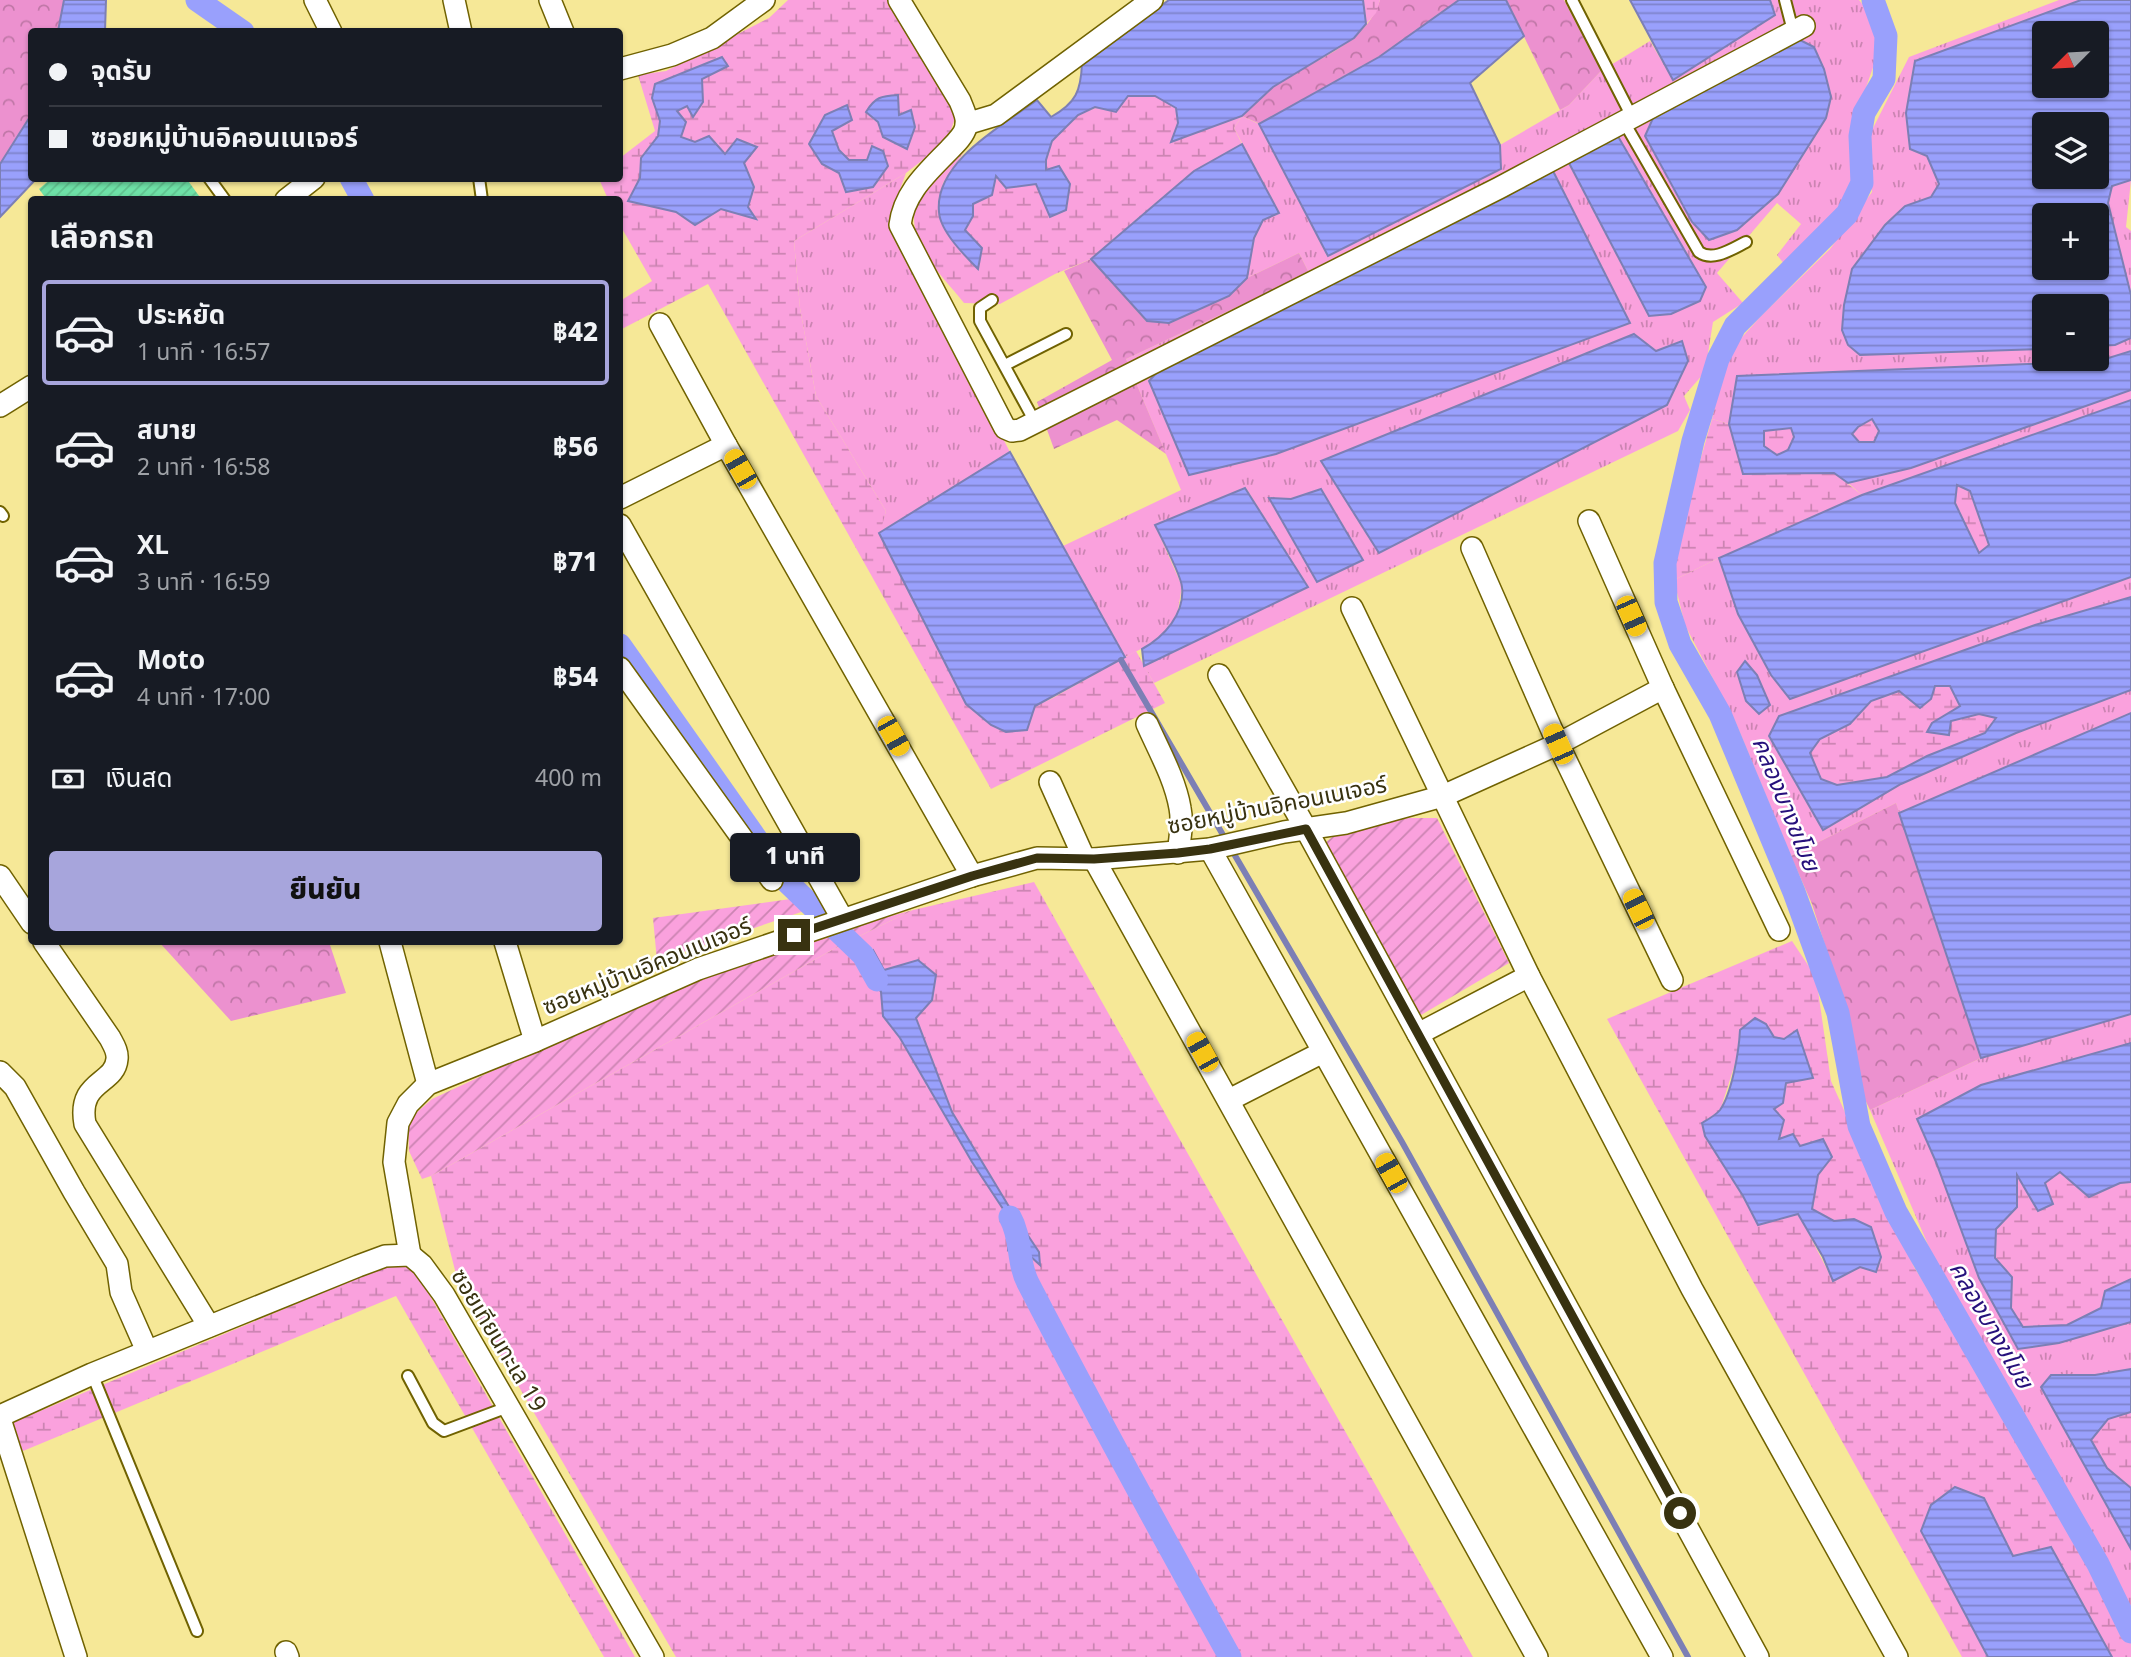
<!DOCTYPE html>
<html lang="th">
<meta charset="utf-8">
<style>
:root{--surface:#171b24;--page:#242831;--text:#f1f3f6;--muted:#9ea1a6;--line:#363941;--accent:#a7a5dc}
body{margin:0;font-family:Georgia,"Noto Sans Thai",serif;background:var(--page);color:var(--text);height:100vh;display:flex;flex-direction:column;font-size:26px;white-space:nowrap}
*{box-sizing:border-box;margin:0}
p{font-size:23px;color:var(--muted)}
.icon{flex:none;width:38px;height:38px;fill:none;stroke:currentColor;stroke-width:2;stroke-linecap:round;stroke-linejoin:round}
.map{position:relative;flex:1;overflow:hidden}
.sheet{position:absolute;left:28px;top:196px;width:595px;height:749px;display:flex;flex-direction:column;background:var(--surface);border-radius:7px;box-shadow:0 2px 5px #0004}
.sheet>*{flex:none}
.guide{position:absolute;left:28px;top:28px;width:595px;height:154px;border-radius:7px;box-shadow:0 2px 5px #0004;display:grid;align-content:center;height:154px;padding:0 21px;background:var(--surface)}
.needle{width:46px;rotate:246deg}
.fabs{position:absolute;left:2032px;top:21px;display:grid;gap:14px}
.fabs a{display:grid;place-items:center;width:77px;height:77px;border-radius:7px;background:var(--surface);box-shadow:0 2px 5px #0004;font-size:35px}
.end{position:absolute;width:32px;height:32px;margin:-16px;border:9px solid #383210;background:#fff;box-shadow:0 0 0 4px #fff}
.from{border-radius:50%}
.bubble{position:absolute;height:49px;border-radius:7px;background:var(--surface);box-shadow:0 2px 5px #0004;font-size:23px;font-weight:800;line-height:49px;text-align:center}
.car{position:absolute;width:21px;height:42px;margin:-21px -10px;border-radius:9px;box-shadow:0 0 5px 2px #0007;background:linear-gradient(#f5c518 24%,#345 0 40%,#f5c518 0 76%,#345 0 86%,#f5c518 0)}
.guide b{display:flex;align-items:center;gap:24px;height:66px;font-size:26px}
.guide b+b{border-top:2px solid var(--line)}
.guide i{width:18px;height:18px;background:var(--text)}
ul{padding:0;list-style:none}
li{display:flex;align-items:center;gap:21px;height:105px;margin:0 14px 10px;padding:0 7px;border:4px solid transparent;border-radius:7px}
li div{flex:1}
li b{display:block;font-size:26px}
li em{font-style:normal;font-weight:800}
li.active{border-color:var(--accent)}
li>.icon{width:63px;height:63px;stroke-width:1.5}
h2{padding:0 21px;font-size:32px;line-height:84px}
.pay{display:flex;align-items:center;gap:18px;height:77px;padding:0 21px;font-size:26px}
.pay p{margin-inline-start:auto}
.primary-button{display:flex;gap:14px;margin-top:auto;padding:14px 21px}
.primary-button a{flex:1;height:80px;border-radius:7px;background:var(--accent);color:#111;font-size:28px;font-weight:800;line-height:80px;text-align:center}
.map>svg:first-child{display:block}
.grass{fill:url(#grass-tufts);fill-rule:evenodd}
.forest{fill:url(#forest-crowns)}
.wetland{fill:url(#wetland-marsh);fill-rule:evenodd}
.garden{fill:url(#garden-furrows)}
.water{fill:url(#water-rules);stroke:#7c7fb5;stroke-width:2;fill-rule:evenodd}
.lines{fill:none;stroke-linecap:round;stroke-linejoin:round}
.stream{stroke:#7c7fb5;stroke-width:6}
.canal{stroke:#99a0fc;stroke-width:23}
.building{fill:url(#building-hatch)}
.lane-casing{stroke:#706201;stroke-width:14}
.street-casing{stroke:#706201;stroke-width:24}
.lane{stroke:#fff;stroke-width:10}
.street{stroke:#fff;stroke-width:21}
.route{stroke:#383210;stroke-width:9}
.labels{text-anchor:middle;stroke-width:5;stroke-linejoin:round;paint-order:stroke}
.street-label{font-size:23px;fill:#383210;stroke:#fff}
.water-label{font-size:24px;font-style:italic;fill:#26107c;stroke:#fff}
</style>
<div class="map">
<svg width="2131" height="1657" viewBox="0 0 2131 1657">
<defs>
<pattern id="grass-tufts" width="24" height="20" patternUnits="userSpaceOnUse" patternTransform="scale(1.75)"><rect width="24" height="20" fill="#faa1dd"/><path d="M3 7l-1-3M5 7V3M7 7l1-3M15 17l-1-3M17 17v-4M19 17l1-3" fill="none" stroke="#cb84b2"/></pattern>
<pattern id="forest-crowns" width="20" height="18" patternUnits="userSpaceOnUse" patternTransform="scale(1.75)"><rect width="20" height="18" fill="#ec91cf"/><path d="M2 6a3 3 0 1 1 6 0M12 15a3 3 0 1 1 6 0" fill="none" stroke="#c077a7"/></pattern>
<pattern id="wetland-marsh" width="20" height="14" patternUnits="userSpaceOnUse" patternTransform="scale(1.75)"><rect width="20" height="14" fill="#faa1dd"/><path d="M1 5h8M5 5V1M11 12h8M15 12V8" fill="none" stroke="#cb84b2"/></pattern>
<pattern id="garden-furrows" width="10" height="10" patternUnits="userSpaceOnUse" patternTransform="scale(1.75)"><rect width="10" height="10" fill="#faa1dd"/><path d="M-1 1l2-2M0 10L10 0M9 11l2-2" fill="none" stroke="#cb84b2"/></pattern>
<pattern id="water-rules" width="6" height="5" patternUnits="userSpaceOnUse" patternTransform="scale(1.75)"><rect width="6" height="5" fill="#99a0fc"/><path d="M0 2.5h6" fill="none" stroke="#7e83cb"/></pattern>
<pattern id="building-hatch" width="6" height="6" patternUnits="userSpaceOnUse" patternTransform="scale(1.75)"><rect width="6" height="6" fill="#6ee1a7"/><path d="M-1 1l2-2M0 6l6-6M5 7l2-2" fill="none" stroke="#60c28f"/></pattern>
</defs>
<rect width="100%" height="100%" fill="#f6e897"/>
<g class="grass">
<path d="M1770,0H1859L1867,10L1878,36L1876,59L1857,113L1854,155L1855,184L1828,224L1785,265L1777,255L1801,224L1777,203L1717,273L1743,303L1713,322L1705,372L1684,396L1690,410L1678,431L1154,683L1144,666L1307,587L1246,488L1155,525L1182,586L1177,616L1157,641L1125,657L1063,546L1181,490L1126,359L1309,273L1299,253L1247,278L1254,238L1263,220L1279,212L1234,128L1242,116L1259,124L1328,256L1501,169L1500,145L1569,105L1601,71L1650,41L1673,80L1775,15ZM1552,171L1629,323L1276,454L1189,474L1149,381ZM1682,342L1688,361L1667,405ZM1321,490L1317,582L1270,498L1291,499Z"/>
<path d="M2059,0H2081L1915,61L1927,155L1939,183L1931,197L1905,206L1885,224L1852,269L1844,305L1860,355L2044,349V359H2096L2097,346L2115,344L2131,338V351L2099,361L1738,376L1729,424L1712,419L1719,390L1734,346L1762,315L1830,249L1872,192L1868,138L1909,57Z"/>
<path d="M906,173L895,203L900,241L1010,452L879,533L886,511L816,396L800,308L794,241Z"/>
<path d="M2131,180L2126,227L2131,231V295L2108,203L2112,186Z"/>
<path d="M2131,390V400L1862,495L1848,483L1911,468Z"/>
<path d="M1719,558L1738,614L1790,699L2131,577V597L2035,625L1779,716L1823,829L1901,784L2016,733L2131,690V713L1899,813L1896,803L1791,856L1736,723L1685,625L1674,580Z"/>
<path d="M2131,1014V1043L1981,1085L1917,1120L2018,1349L2059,1343L2131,1322V1369L2095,1375H2051L2041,1387L2131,1549V1615L1935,1261L1870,1110L1981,1058Z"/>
</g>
<g class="forest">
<path d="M0,0H64L58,31L32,32L31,115L0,164Z"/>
<path d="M1380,0H1459L1379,57L1260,124L1242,116C1253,106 1262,95 1274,86C1309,61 1366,46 1380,0Z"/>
<path d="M1506,0H1564L1601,71L1569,105L1560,110Z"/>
<path d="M1299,253L1309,273L1126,359L1166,454L1117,420L1054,449L1037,402L1112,360L1064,271L1091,259L1146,321L1229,296L1247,278Z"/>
<path d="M1896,803L1981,1058L1870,1110L1861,1091L1850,1024L1812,904L1791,856Z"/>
<path d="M159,942H329L346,993L231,1021Z"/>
</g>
<g class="wetland">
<path d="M788,0H887L951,103L955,118L947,141L906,173L794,241L800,308L816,396L886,511L880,533L991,725L1006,732L1026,730L1035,706L1051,699L1136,651L1165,703L991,789L708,284L620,330V301L652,281L620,225V200L608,199L599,179L620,178V158L655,131L638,75L666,71L769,18ZM722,58L727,66L702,79L703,102L692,116L687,106L676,111L681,137L725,155L756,147L744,163L754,187L748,207L755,219L721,209L695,225L676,212L629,201L640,178L641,157L658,136L660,121L652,98L692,71ZM825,115L852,120L832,131L839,150L849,160H867L839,173L822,164Z"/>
<path d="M1363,0H1380L1376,13L1366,24Z"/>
<path d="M1128,96H1155L1176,108L1178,123L1172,141L1242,116L1234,128L1242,144L1194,171L1091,259L1055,274L1000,304L964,303C942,275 901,239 918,198C926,179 949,165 964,152L943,183L965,230L973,216V204L996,175L1006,188L1036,184L1046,170V160L1052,141L1077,115Z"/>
<path d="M1712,419L1729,424L1743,474L1834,473L1862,495L1719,558L1674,580V553Z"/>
<path d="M1873,419L1879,431L1873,443L1859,442L1852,434L1858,427Z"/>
<path d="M1791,428L1794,437L1788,450L1777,455L1764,446L1763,430Z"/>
<path d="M1957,485L1970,491L1990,545L1979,553L1955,503Z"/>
<path d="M1934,686H1950L1960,707L1932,723L1951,721L1979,714L1996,718L1985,733L1927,756L1887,777L1837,785L1821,779L1810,753L1820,739L1850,724L1871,701L1900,691Z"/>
<path d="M1034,882L1473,1657H676L458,1282L431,1176L839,946L913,910ZM873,951L884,971L918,960L932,1000L915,1017L952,1112L1011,1210L1039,1252L1040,1264L1018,1245L1008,1249L1009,1218L972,1162L900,1038L883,1016L881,992L863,955Z"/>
<path d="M1792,941L1816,977L1831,1081L1914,1267L2131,1618V1657H2112L2051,1547L2013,1556L1984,1498L1922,1531L1988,1657H1962L1607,1019ZM1766,1024L1774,1037L1784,1039L1797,1030L1783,1103L1774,1109L1779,1140L1832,1157L1818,1175L1812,1209L1834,1222L1854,1219L1833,1281L1798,1213L1758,1225L1702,1123L1720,1111L1739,1051L1740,1030Z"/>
<path d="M2060,1172L2089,1197L2120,1183L2131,1182V1279L2105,1291L2101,1308L2067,1325L2023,1327L2011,1308L2012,1277L1995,1258L1996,1229L2017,1207V1173L2038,1211L2044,1183Z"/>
<path d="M394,1263L410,1267L421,1280L635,1657H604L396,1296L23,1451L9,1424Z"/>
<path d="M2131,1412V1488L2107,1468L2091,1439L2108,1419Z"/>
</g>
<g class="garden">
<path d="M1409,818H1437L1509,963L1416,1018L1324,844L1338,832Z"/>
<path d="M805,897L810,909L657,961L653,918Z"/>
<path d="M913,910L839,946L431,1176L422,1179L409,1151L408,1120L432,1099L699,975L784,945Z"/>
</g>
<g class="water">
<path d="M64,0H106L105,31H58Z"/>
<path d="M1169,0H1363L1366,24L1354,38L1273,87L1242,116L1171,142L1178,123L1176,108L1155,96H1128L1116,112L1095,107L1078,115L1052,141L1046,160V170L1059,166L1070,184L1066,210L1050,217L1036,184L1006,188L996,176L992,195L973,204V216L965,230L982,248L978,269C965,256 940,231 939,212C934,162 1003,125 1037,100L1051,117C1076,103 1081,91 1082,63Z"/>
<path d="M1459,0H1506L1524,36L1470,83L1500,145L1501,169L1328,256L1259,124L1379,57Z"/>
<path d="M1630,0H1770L1775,15L1673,80Z"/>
<path d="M2081,0H2131V180L2112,186L2108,203L2131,295V338L2115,345L2097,346L2096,306H2044V349L1860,355L1848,345L1842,330L1844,305L1852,269L1885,225L1905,206L1931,197L1939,184L1927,156L1910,149L1906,113L1915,61ZM2044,33H2096V86H2044ZM2044,124H2096V177H2044ZM2044,215H2096V268H2044Z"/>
<path d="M1796,38L1814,47L1824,69L1831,97L1826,118L1778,194L1737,230L1709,240L1692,222L1645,136L1654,116Z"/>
<path d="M722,57L728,66L702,79L703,102L693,117L687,106L677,111L686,122L681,137L695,142L709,136L725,154L737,139L757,147L744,163L754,187L748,207L756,219L721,209L695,225L676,212L628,201L640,178L641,158L658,136L660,121L652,98L655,84Z"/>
<path d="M898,95L899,115L911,110L915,127L907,149L883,137L878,122L866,112C875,97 881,96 898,95Z"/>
<path d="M847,105L852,120L832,131L839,150L849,160H867L872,146L883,151L888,166L873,187L846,192L839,173L822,164L809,144L825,115Z"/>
<path d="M31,115L32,178L36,179L0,217V164Z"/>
<path d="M1616,133L1706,287L1700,301L1671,314L1649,316L1569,163Z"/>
<path d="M1242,144L1279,213L1263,220L1254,238L1247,278L1229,296L1169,323L1147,321L1091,259L1194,171Z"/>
<path d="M1553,171L1630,323L1276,454L1189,475L1149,381L1160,369Z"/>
<path d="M1634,334L1656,351L1682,341L1688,361L1667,405L1379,553L1321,461Z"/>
<path d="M2131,351V390L1911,468L1848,483L1834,473L1743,474L1729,424L1737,376L2099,361ZM1872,419L1879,431L1874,442H1859L1852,434L1858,427ZM1791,428L1794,437L1788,450L1777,455L1764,446V431Z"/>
<path d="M2131,400V577L1790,699L1771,675L1738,614L1719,558L1862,495ZM1957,485L1970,491L1989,545L1979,553L1955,503Z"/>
<path d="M1010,452L1125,657L1035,706L1027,730L1006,732L991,725L966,704L879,533Z"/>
<path d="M1245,488L1308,587L1144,666L1142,649C1164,637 1185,614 1182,587C1181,575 1161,537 1155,525Z"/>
<path d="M1321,489L1363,560L1317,582L1269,498L1291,499Z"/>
<path d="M2131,597V690L2016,733L1901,784L1823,830L1769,736L1779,716L2035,625ZM1935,686H1950L1960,706L1932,723L1927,732L1949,735L1951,721L1979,714L1996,718L1985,733L1927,756L1887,777L1837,785L1821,779L1810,753L1820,739L1850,724L1871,701L1899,691L1920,708L1931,699Z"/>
<path d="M1745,661L1757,675L1770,705L1759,714L1746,701L1737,672Z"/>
<path d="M2131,713V1014L1981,1058L1899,813Z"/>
<path d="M873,950L884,970L918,960L936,975L932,1000L916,1018L952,1112L1011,1210L1039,1252L1040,1265L1018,1245L1008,1250L1009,1218L972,1162L900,1038L883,1016L881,992L863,955Z"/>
<path d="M1755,1018L1766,1024L1774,1037L1784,1039L1797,1030L1813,1078L1786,1083L1783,1103L1774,1109L1784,1120L1779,1139L1793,1134L1800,1146L1823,1139L1832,1157L1818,1175L1812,1209L1834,1221L1854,1219L1871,1227L1881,1257L1876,1272L1860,1267L1833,1281L1823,1257L1798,1214L1758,1225L1743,1196L1705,1136L1702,1123C1707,1120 1716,1115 1720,1110C1732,1093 1739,1051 1740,1030Z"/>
<path d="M2131,1043V1182L2120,1183L2089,1197L2060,1172L2045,1183L2053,1204L2038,1211L2017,1175V1207L1996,1229L1995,1258L2012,1277L2011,1308L2023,1327L2067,1325L2101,1308L2105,1291L2131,1279V1322L2059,1343L2018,1349L1979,1278L1936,1162L1917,1119L1981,1085Z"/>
<path d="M2131,1369V1412L2108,1419L2091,1440L2107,1468L2131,1488V1549L2041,1387L2051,1375H2095Z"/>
<path d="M1955,1487L1984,1498L2013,1556L2051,1547L2112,1657H1988L1921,1531L1931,1505Z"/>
</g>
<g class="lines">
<path class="stream" d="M1121,660L1402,1142L1688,1657"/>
<g class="canal">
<path d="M197,0L243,32"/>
<path d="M1873,0L1886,36L1884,79L1864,113L1860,136L1862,183L1847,214L1735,326L1718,359L1693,441L1665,563L1666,602L1680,644L1720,714L1794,892L1838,1013L1859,1126L1896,1212L2098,1564L2131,1632"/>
<path d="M351,178L363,200"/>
<path d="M620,645L786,881L863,955L877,980"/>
<path d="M1010,1217C1022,1238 1017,1262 1028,1283C1093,1409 1161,1533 1230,1657"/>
</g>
</g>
<path class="building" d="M52,178H186L202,200H47L39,189Z"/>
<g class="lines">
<g class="lane-casing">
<g id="lane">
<path d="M1572,0L1632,117"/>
<path d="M1785,0L1793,31"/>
<path d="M1624,122L1699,252C1713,262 1732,249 1746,242"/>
<path d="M209,178L225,200"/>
<path d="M479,178L482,200"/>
<path d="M992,300L980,308V321L1035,422"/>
<path d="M1005,365L1066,334"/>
<path d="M0,512L3,516"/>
<path d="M92,1374L197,1631"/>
<path d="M408,1376L433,1423L444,1431L508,1407"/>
</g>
</g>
<g class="street-casing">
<g id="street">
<path d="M315,0L331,32"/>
<path d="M454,0L461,32"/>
<path d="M550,0L563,32"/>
<path d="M899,0L960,101C963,109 968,118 966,127C964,135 956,143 950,149C928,172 904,192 900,225L1005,428L1012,431L1020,430L1499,188L1804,26"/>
<path d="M620,69L672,55L712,38L764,0"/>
<path d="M966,124L996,115L1152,0"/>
<path d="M286,200L314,178"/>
<path d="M660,324L726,445L972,876"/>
<path d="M0,406L32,386"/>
<path d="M620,498L726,445"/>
<path d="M1589,521L1663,688L1779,930"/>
<path d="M620,525L842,918"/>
<path d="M1472,548L1558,744L1672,980"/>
<path d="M1352,608L1529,976L1692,1289L1897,1657"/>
<path d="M620,668L772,880"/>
<path d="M1219,675L1306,829L1758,1657"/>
<path d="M1147,724C1159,751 1175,779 1180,808C1183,823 1180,838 1178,853"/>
<path d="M1050,782L1084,858"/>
<path d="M1210,849L1662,1657"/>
<path d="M1094,859L1537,1657"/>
<path d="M0,876L32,923"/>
<path d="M44,942L110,1038C113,1044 118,1051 117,1059C115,1085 77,1080 85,1124L209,1326"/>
<path d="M390,942L428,1084"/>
<path d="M505,942L535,1041"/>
<path d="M1418,1034L1529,976"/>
<path d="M0,1072L15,1087L74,1192L117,1264L121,1292L147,1351"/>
<path d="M1229,1100L1323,1052"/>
<path d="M410,1255L394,1162L398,1123L408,1104L428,1084L535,1041L698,969L972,876L1037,858L1094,859L1210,849L1284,832L1346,823L1443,796L1558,744L1663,688"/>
<path d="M0,1416L92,1374L358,1266L385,1256L410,1255L422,1265L444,1295L653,1657"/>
<path d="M0,1419L76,1657"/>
<path d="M286,1652L288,1657"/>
</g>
</g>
<use href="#lane" class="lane"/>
<use href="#street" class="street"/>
</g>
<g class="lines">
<path class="route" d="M794,935L972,876L1037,858L1094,859L1178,853L1210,849L1306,829L1680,1513"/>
</g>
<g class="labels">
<g class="street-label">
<text transform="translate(1277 805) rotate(-11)" y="8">ซอยหมู่บ้านอิคอนเนเจอร์</text>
<text transform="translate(647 966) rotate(-22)" y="8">ซอยหมู่บ้านอิคอนเนเจอร์</text>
<text transform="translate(499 1340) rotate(59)" y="8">ซอยเทียนทะเล 19</text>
</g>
<g class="water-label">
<text transform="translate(1786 804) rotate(68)" y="8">คลองบางขโมย</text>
<text transform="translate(1991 1325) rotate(60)" y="8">คลองบางขโมย</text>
</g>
</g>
</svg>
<div class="fabs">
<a><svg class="needle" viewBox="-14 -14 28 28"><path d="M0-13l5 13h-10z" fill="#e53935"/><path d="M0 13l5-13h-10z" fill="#9ea1a6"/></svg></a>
<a><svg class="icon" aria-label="layers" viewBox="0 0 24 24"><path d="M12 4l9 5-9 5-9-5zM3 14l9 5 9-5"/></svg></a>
<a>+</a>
<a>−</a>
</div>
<i class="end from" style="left:1680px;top:1513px"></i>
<i class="end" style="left:794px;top:935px"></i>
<div class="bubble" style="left:730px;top:833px;width:130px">1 นาที</div>
<i class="car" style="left:740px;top:469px;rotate:330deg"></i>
<i class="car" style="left:1631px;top:616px;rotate:156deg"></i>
<i class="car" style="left:893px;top:736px;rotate:151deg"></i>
<i class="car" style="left:1558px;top:744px;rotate:336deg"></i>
<i class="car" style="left:1638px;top:909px;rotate:334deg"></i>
<i class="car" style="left:1202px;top:1052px;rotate:331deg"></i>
<i class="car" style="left:1391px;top:1173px;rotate:331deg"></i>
<div class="guide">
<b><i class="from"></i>จุดรับ</b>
<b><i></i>ซอยหมู่บ้านอิคอนเนเจอร์</b>
</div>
<section class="sheet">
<h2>เลือกรถ</h2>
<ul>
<li class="active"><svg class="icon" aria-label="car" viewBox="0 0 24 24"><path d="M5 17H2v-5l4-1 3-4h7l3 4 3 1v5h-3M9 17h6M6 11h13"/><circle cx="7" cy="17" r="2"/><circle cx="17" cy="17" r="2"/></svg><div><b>ประหยัด</b><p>1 นาที · 16:57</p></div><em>฿42</em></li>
<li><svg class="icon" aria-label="car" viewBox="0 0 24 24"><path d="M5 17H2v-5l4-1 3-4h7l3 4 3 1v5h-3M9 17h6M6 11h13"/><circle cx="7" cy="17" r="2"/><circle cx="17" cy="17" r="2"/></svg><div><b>สบาย</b><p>2 นาที · 16:58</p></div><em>฿56</em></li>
<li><svg class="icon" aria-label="car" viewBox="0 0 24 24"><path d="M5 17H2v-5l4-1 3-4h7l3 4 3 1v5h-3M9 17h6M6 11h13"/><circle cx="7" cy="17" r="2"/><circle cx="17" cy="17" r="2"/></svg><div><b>XL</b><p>3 นาที · 16:59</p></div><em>฿71</em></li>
<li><svg class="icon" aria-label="car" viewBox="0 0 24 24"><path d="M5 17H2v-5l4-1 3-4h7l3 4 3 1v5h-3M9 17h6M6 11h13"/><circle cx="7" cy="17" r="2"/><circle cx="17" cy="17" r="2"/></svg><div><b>Moto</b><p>4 นาที · 17:00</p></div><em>฿54</em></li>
</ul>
<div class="pay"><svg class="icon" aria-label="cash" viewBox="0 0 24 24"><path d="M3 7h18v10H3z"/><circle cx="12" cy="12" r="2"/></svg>เงินสด<p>400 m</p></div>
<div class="primary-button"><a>ยืนยัน</a></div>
</section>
</div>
